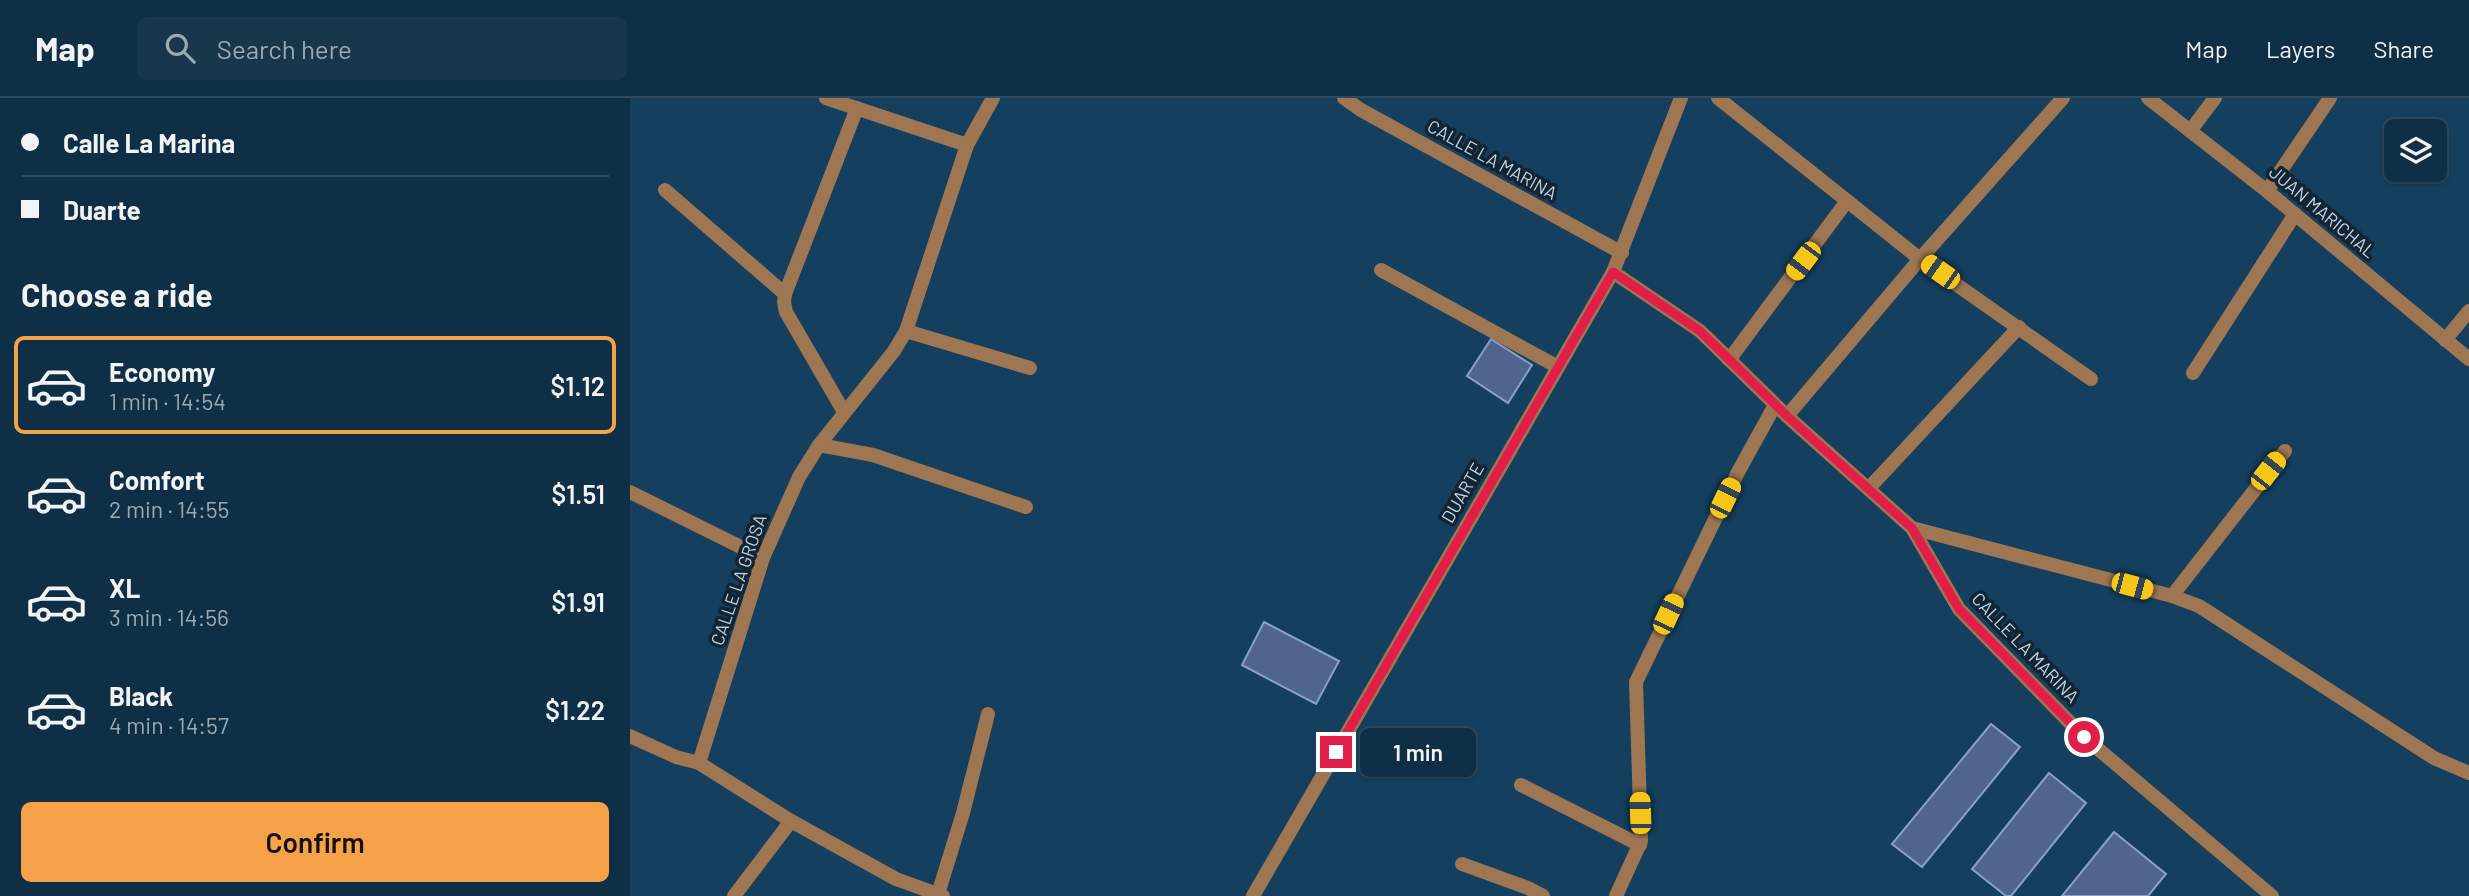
<!DOCTYPE html>
<meta charset="utf-8">
<style>
:root{--surface:#0f2f46;--page:#18374d;--text:#f1f3f6;--muted:#9ba9b3;--line:#2f4a5f;--accent:#f7a149}
body{margin:0;font-family:Barlow,sans-serif;background:var(--page);color:var(--text);height:100vh;display:flex;flex-direction:column;font-size:26px;white-space:nowrap}
*{box-sizing:border-box;margin:0}
p{font-size:23px;color:var(--muted)}
.icon{flex:none;width:38px;height:38px;fill:none;stroke:currentColor;stroke-width:2;stroke-linecap:round;stroke-linejoin:round}
.map{position:relative;flex:1;overflow:hidden}
.drawer{display:flex;flex-direction:column;background:var(--surface);width:630px}
.drawer>*{flex:none}
.banner{display:grid;align-content:center;height:154px;padding:0 21px;background:var(--surface)}
.fabs{position:absolute;left:1754px;top:21px;display:grid;gap:14px}
.fabs a{display:grid;place-items:center;width:63px;height:63px;border-radius:10px;background:var(--surface);box-shadow:0 2px 5px #0004,0 0 0 2px var(--line);font-size:35px}
.end{position:absolute;width:32px;height:32px;margin:-16px;border:9px solid #e11d48;background:#fff;box-shadow:0 0 0 4px #fff}
.from{border-radius:50%}
.bubble{position:absolute;height:49px;border-radius:10px;background:var(--surface);box-shadow:0 2px 5px #0004,0 0 0 2px var(--line);font-size:23px;font-weight:600;line-height:49px;text-align:center}
.car{position:absolute;width:21px;height:42px;margin:-21px -10px;border-radius:9px;box-shadow:0 0 5px 2px #0007;background:linear-gradient(#f5c518 24%,#345 0 40%,#f5c518 0 76%,#345 0 86%,#f5c518 0)}
.banner b{display:flex;align-items:center;gap:24px;height:66px;font-size:26px}
.banner b+b{border-top:2px solid var(--line)}
.banner i{width:18px;height:18px;background:var(--text)}
ul{padding:0;list-style:none}
li{display:flex;align-items:center;gap:21px;height:98px;margin:0 14px 10px;padding:0 7px;border:4px solid transparent;border-radius:10px}
li div{flex:1}
li b{display:block;font-size:26px}
li em{font-style:normal;font-weight:600}
li.active{border-color:var(--accent)}
li>.icon{width:63px;height:63px;stroke-width:1.5}
h2{padding:0 21px;font-size:32px;line-height:84px}
.primary-button{display:flex;gap:14px;margin-top:auto;padding:14px 21px}
.primary-button a{flex:1;height:80px;border-radius:10px;background:var(--accent);color:#111;font-size:28px;font-weight:600;line-height:80px;text-align:center}
header{display:flex;align-items:center;gap:42px;box-sizing:border-box;height:98px;padding:0 35px;background:var(--surface);border-bottom:2px solid var(--line)}
header strong{font-size:33px}
nav{display:flex;gap:38px;margin-inline-start:auto;font-size:24px}
.search{width:490px;height:63px;background:var(--page);display:flex;align-items:center;gap:18px;box-sizing:border-box;padding:0 24px;border-radius:10px;color:var(--muted);font-size:26px}
main{display:flex;flex:1;min-height:0}
.map>svg:first-child{display:block}
.building{fill:#50658e;stroke:#89a0cd;stroke-width:2}
.lines{fill:none;stroke-linecap:round;stroke-linejoin:round}
.minor{stroke:#9e7652;stroke-width:14}
.route{stroke:#e11d48;stroke-width:9}
.labels{text-anchor:middle;stroke-width:7;stroke-linejoin:round;paint-order:stroke}
.street-label{font-size:18px;fill:#c0d6e9;stroke:#132532}
</style>
<header>
<strong>Map</strong>
<div class="search"><svg class="icon" aria-label="search" viewBox="0 0 24 24"><circle cx="10" cy="10" r="6"/><path d="M15 15l6 6"/></svg>Search here</div>
<nav><a>Map</a><a>Layers</a><a>Share</a></nav>
</header>
<main>
<section class="drawer">
<div class="banner">
<b><i class="from"></i>Calle La Marina</b>
<b><i></i>Duarte</b>
</div>
<h2>Choose a ride</h2>
<ul>
<li class="active"><svg class="icon" aria-label="car" viewBox="0 0 24 24"><path d="M5 17H2v-5l4-1 3-4h7l3 4 3 1v5h-3M9 17h6M6 11h13"/><circle cx="7" cy="17" r="2"/><circle cx="17" cy="17" r="2"/></svg><div><b>Economy</b><p>1 min · 14:54</p></div><em>$1.12</em></li>
<li><svg class="icon" aria-label="car" viewBox="0 0 24 24"><path d="M5 17H2v-5l4-1 3-4h7l3 4 3 1v5h-3M9 17h6M6 11h13"/><circle cx="7" cy="17" r="2"/><circle cx="17" cy="17" r="2"/></svg><div><b>Comfort</b><p>2 min · 14:55</p></div><em>$1.51</em></li>
<li><svg class="icon" aria-label="car" viewBox="0 0 24 24"><path d="M5 17H2v-5l4-1 3-4h7l3 4 3 1v5h-3M9 17h6M6 11h13"/><circle cx="7" cy="17" r="2"/><circle cx="17" cy="17" r="2"/></svg><div><b>XL</b><p>3 min · 14:56</p></div><em>$1.91</em></li>
<li><svg class="icon" aria-label="car" viewBox="0 0 24 24"><path d="M5 17H2v-5l4-1 3-4h7l3 4 3 1v5h-3M9 17h6M6 11h13"/><circle cx="7" cy="17" r="2"/><circle cx="17" cy="17" r="2"/></svg><div><b>Black</b><p>4 min · 14:57</p></div><em>$1.22</em></li>
</ul>
<div class="primary-button"><a>Confirm</a></div>
</section>
<div class="map">
<svg width="1839" height="798" viewBox="0 0 1839 798">
<rect width="100%" height="100%" fill="#143f5e"/>
<g class="building">
<path d="M861,241L902,267L878,305L837,278Z"/>
<path d="M634,524L709,563L686,606L612,567Z"/>
<path d="M1361,626L1390,649L1292,769L1262,746Z"/>
<path d="M1419,675L1456,705L1381,798H1376L1342,771Z"/>
<path d="M1484,734L1536,776L1518,798H1432Z"/>
</g>
<g class="lines">
<g class="minor">
<path d="M196,0L337,47"/>
<path d="M714,0L731,12L992,155"/>
<path d="M1088,0L1290,161L1461,281"/>
<path d="M1518,0L1637,93L1839,261"/>
<path d="M1560,33L1585,0"/>
<path d="M35,92L155,196"/>
<path d="M1637,93L1700,0"/>
<path d="M751,172L928,269"/>
<path d="M983,174L1070,233L1157,318L1282,430L1329,511L1454,639L1642,798"/>
<path d="M276,233L400,270"/>
<path d="M1815,242L1839,213"/>
<path d="M1099,262L1217,103"/>
<path d="M1563,275L1665,116"/>
<path d="M214,314L156,214L154,204L155,196L227,10"/>
<path d="M1157,318L1290,161L1433,0"/>
<path d="M189,347L243,357L396,409"/>
<path d="M1239,390L1389,229"/>
<path d="M0,394L133,460"/>
<path d="M1282,430L1542,498L1569,508L1804,660L1839,675"/>
<path d="M1542,498L1655,353"/>
<path d="M0,638L46,659L69,665"/>
<path d="M891,687L1010,747"/>
<path d="M832,766L898,790L913,798"/>
<path d="M308,796L333,715L358,616"/>
<path d="M104,798L161,723"/>
<path d="M313,798L266,781L161,723L69,665L133,460L169,379L189,347L264,253L276,233L337,47L363,0"/>
<path d="M623,798L983,174L1051,0"/>
<path d="M986,798L1011,743L1006,584L1107,376L1145,307"/>
</g>
</g>
<g class="lines">
<path class="route" d="M706,654L983,174L1070,233L1157,318L1282,430L1329,511L1454,639"/>
</g>
<g class="labels">
<g class="street-label">
<text transform="translate(862 62) rotate(29)" y="6">CALLE LA MARINA</text>
<text transform="translate(1692 114) rotate(40)" y="6">JUAN MARICHAL</text>
<text transform="translate(833 395) rotate(-60)" y="6">DUARTE</text>
<text transform="translate(109 482) rotate(-71)" y="6">CALLE LA GROSA</text>
<text transform="translate(1395 550) rotate(46)" y="6">CALLE LA MARINA</text>
</g>
</g>
</svg>
<div class="fabs">
<a><svg class="icon" aria-label="layers" viewBox="0 0 24 24"><path d="M12 4l9 5-9 5-9-5zM3 14l9 5 9-5"/></svg></a>
</div>
<i class="end from" style="left:1454px;top:639px"></i>
<i class="end" style="left:706px;top:654px"></i>
<div class="bubble" style="left:730px;top:630px;width:116px">1 min</div>
<i class="car" style="left:1173px;top:163px;rotate:217deg"></i>
<i class="car" style="left:1310px;top:174px;rotate:305deg"></i>
<i class="car" style="left:1638px;top:373px;rotate:38deg"></i>
<i class="car" style="left:1095px;top:400px;rotate:26deg"></i>
<i class="car" style="left:1502px;top:488px;rotate:105deg"></i>
<i class="car" style="left:1038px;top:516px;rotate:25deg"></i>
<i class="car" style="left:1010px;top:715px;rotate:358deg"></i>
</div>
</main>
